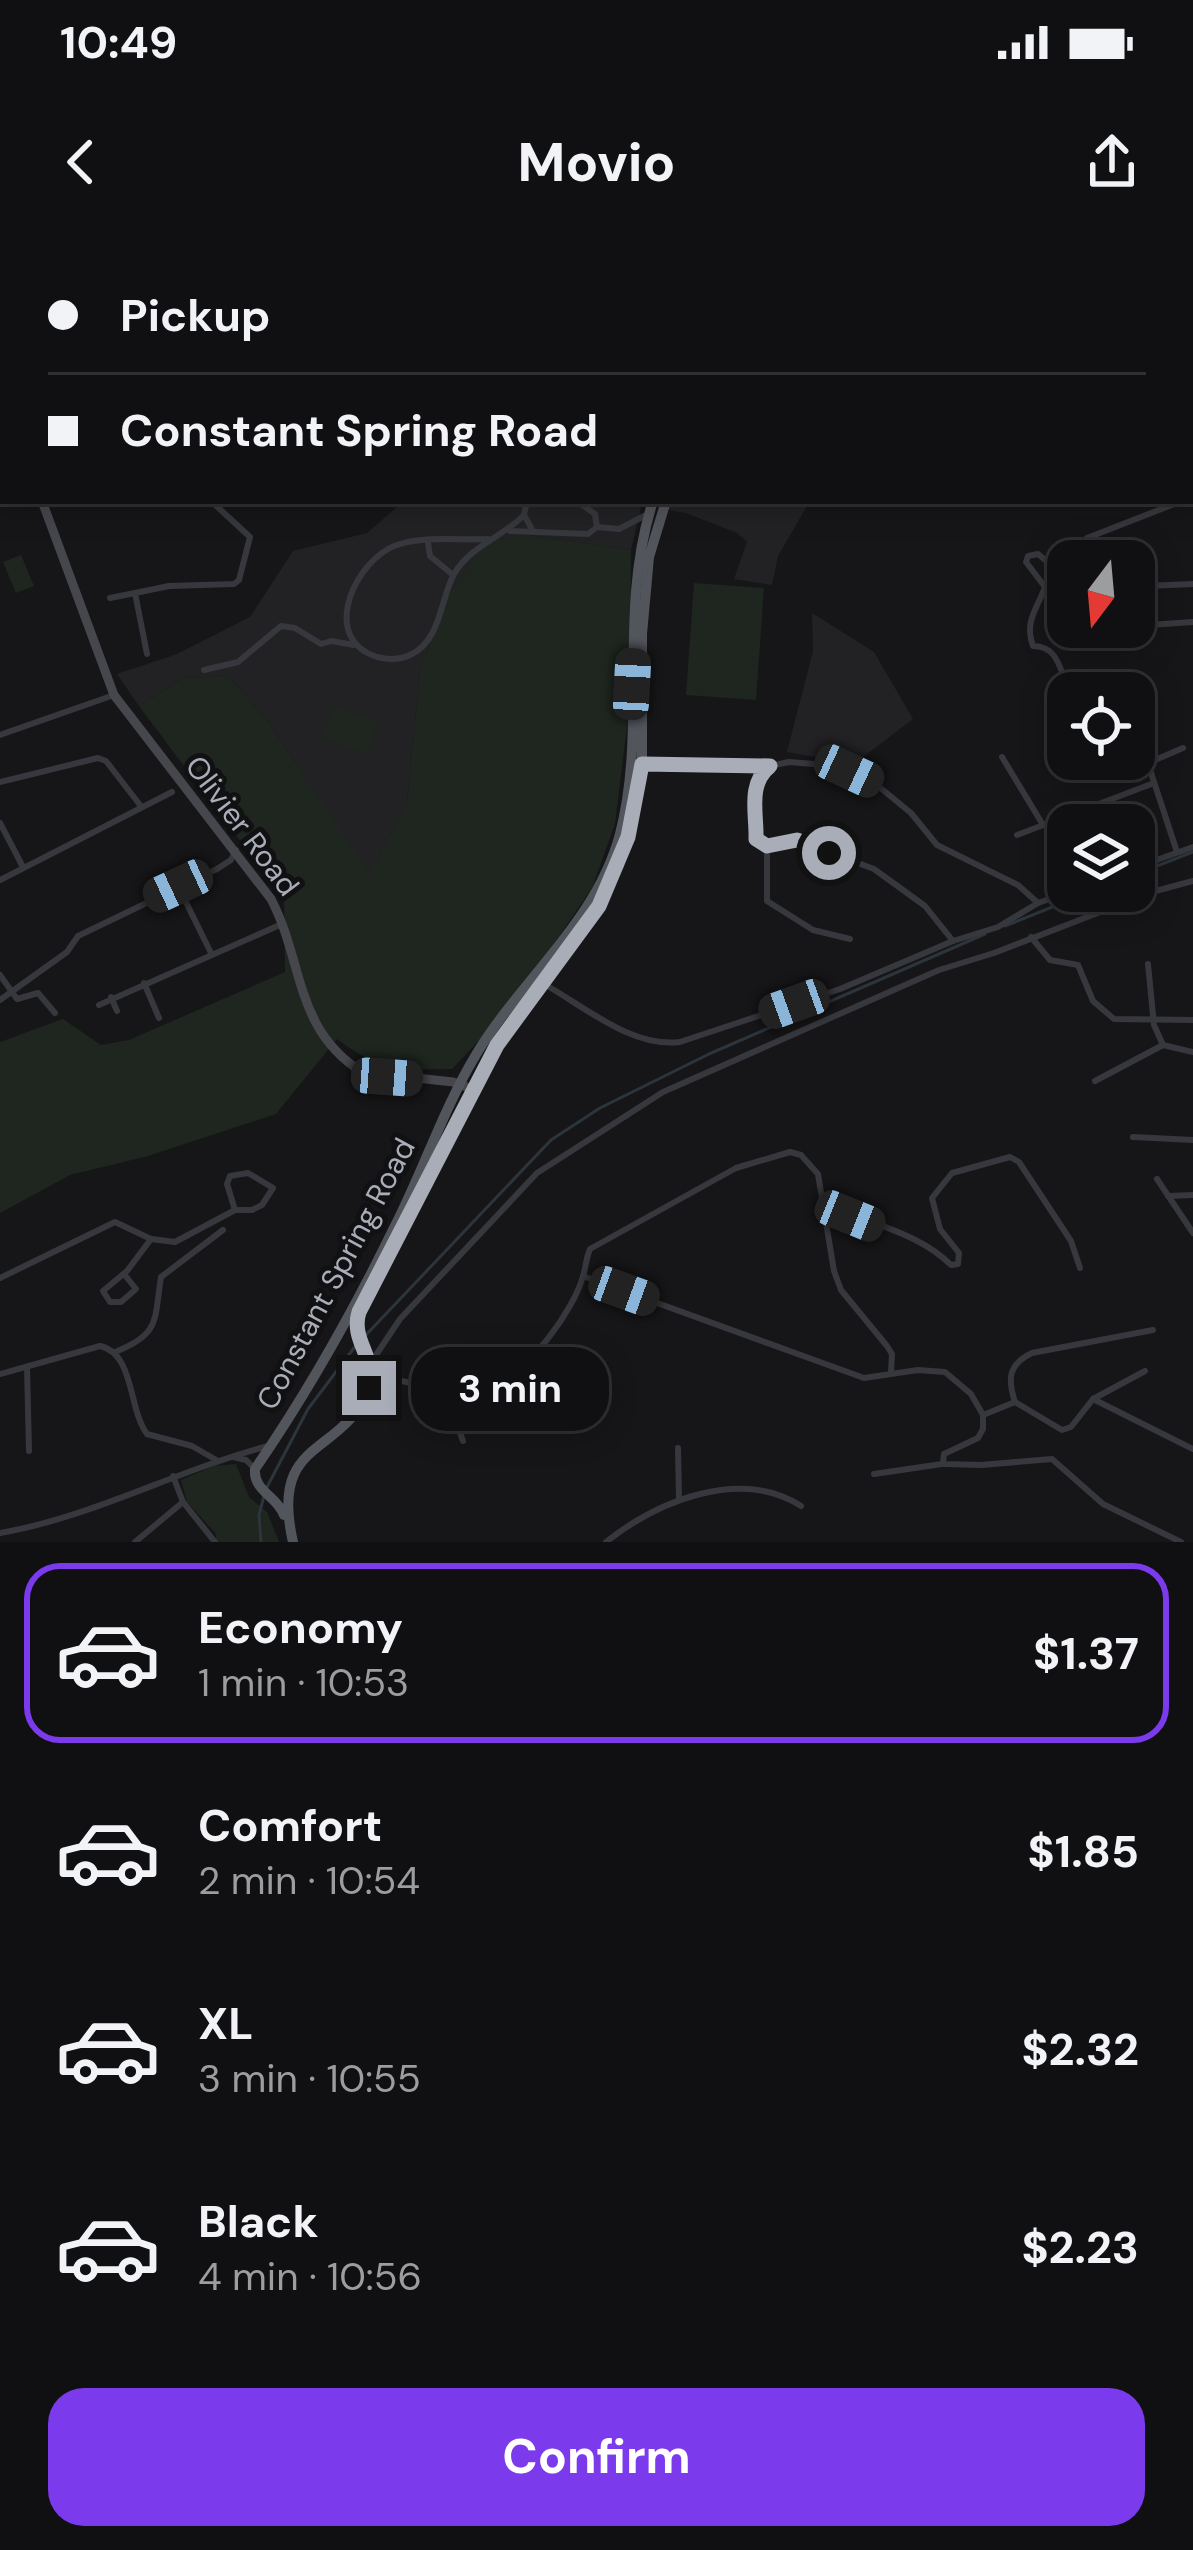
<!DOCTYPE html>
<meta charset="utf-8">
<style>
:root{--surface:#101012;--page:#1e1e20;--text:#f1f3f6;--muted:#9c9d9f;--line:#303032;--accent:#7c3aed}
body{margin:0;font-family:"DM Sans",sans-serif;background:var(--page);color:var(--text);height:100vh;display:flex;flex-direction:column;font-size:45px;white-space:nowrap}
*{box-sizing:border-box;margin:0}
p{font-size:39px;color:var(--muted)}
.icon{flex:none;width:66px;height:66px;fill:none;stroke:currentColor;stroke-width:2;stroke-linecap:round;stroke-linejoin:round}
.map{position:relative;height:1302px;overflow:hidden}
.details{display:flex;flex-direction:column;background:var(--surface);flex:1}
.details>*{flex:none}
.banner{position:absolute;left:0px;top:0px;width:1194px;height:264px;box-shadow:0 6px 30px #0003,0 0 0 3px var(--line);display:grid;align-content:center;height:264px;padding:0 48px;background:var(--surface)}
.needle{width:78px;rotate:196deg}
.controls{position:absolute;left:1047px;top:300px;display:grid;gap:24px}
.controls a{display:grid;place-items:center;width:108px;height:108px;border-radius:24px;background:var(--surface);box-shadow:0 6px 30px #0003,0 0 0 3px var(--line);font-size:60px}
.end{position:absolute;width:54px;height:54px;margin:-27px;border:15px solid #a8adb8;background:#111;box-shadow:0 0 0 6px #111}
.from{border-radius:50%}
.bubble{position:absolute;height:84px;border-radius:36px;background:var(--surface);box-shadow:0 6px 30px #0003,0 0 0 3px var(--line);font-size:39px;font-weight:700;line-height:84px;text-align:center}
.car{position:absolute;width:36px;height:72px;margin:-36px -18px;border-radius:15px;box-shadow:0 0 9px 3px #0007;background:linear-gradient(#222 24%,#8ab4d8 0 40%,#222 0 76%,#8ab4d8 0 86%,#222 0)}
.banner b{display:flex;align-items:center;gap:42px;height:114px;font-size:45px}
.banner b+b{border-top:3px solid var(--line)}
.banner i{width:30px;height:30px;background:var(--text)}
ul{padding:21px 0 0;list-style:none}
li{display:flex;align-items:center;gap:36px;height:180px;margin:0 24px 18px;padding:0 24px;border:6px solid transparent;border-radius:36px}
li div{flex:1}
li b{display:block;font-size:45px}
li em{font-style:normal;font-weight:700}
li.on{border-color:var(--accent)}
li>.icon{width:108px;height:108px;stroke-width:1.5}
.button{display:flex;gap:24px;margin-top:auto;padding:24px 48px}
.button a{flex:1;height:138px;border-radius:36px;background:var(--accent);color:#fff;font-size:48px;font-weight:700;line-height:138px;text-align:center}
.status{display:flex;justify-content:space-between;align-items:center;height:84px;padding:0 60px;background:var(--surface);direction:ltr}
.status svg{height:33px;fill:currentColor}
header{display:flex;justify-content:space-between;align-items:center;height:156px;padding:0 48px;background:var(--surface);font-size:54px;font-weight:700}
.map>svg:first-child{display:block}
.built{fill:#222225}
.green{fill:#1e261f}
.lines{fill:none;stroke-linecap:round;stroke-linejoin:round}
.stream{stroke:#2c353c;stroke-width:3}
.street{stroke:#37383d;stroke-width:6}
.secondary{stroke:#45474d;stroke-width:9}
.primary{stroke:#53555c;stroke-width:10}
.route{stroke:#a8adb8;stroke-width:15}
.labels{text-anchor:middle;stroke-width:10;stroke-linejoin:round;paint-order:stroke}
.street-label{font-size:30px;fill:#a8adb8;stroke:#111113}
</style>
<div class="status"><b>10:49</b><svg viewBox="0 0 49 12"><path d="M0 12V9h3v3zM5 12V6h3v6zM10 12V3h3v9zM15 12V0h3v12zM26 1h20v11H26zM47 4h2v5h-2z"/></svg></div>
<header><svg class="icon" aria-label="back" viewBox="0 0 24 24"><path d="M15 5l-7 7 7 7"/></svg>Movio<svg class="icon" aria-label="share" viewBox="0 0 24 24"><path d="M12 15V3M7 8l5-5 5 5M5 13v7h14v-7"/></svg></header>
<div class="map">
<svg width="1193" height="1302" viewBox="0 0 1193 1302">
<rect width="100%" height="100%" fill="#161618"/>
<g class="built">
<path d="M404,261H630L641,268L631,310L521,294L420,432L407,562L370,634L269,483L229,436L183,438L139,466L117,434L177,414L250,377L293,311L367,293Z"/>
<path d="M662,261H806L807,266L778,316L772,345L734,339L747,302L737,293L686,273L662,269Z"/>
<path d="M812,373L874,412L913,479L854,524L787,512L813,411Z"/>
</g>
<g class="green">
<path d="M521,294L631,310L630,462L615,584L592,648L509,769L452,829C399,830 380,831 337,799L276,874L148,916L70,935L0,973V802L63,779L101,805L129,800L285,732L284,659L139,466L183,438L229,436L269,483L370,633L407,562L420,432L443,365L483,305Z"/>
<path d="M21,315L34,346L16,353L3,322Z"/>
<path d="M694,343L764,348L756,460L686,455Z"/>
<path d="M333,466L378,480L368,513L322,499Z"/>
<path d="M236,1224L249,1257L267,1272L279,1302H216V1294L187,1262L181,1240L214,1226Z"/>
</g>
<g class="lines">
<g class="stream">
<path d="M354,3L358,0"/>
<path d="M0,238L3,236"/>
<path d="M1134,635L1193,612"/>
<path d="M1005,686L1092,651"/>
<path d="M364,1097L551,900L600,868L709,814L985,694"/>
<path d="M267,1247L308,1169L357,1104"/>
<path d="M261,1302L259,1275L264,1256"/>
</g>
<g class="street">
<path d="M446,0L449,3"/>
<path d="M700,0L705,3"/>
<path d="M893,0L902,3"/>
<path d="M1118,0L1121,3"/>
<path d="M148,3L153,0"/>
<path d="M281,3L286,0"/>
<path d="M428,3L437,0"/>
<path d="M600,3L601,0"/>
<path d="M0,84L3,82"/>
<path d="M1191,155L1193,154"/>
<path d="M0,185L3,184"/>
<path d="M1191,257L1193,256"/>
<path d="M527,261L524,275L533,291"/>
<path d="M577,261L595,274L597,287"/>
<path d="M510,291L588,294L597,287L619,289L646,275"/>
<path d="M1087,298L1182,261"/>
<path d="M488,299C459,301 414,294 388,309C350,331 323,400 377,417C389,420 401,420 412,414C441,399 440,360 454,334C470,306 503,297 524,275"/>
<path d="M428,303L430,316L453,335"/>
<path d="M1068,339L1038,314L1028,316L1026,322L1045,347C1037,369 1024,382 1033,406C1060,406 1060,433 1070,453"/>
<path d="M1146,346L1193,344"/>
<path d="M110,358L135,353"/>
<path d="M1134,386L1193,382"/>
<path d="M147,414L135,353L169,346L234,344L239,340L250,297L211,261"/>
<path d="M204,430L238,422L281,386L295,388L321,404L331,401L354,405"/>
<path d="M1134,481L1177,612"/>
<path d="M0,495L114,455"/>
<path d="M1002,517L1043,585"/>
<path d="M1148,523L1183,508"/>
<path d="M642,524L767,526"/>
<path d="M0,542L98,518L106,521L140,565"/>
<path d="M0,583L23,627"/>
<path d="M1017,595L1154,543"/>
<path d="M767,606L797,600L874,629L925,666L953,701"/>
<path d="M1134,628L1193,607"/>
<path d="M0,640L172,552"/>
<path d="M178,646L211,713"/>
<path d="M1031,697L1050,720L1078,725L1093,761L1114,779L1193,780"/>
<path d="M850,699L813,690L767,661V606L756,599L754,561L761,533L770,526L789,522L826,525L872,541L911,573L937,605L1018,645L1038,663"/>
<path d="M1148,724L1154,785L1163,805L1193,812"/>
<path d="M0,735L17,759L38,753L55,773"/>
<path d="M144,743L159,778"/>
<path d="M544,744C585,767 632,808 680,802L840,749L953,701L998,687L1038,663L1072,651"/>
<path d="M111,757L117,771"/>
<path d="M0,760L67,712L78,696L217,629L231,620L236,610"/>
<path d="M99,765L282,684"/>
<path d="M1095,841L1163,805"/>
<path d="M1133,897L1193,900"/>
<path d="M1157,939L1193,993"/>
<path d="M1168,956L1193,955"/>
<path d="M824,961C866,985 916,990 951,1025L958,1024L959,1013L940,989L932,958L952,933L1010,917L1019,922L1071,1001L1080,1028"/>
<path d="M124,1034L136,1049L121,1062H110L103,1051L127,1031L151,999"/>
<path d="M583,1036L864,1138L918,1130L945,1132L971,1154L983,1175V1189L978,1198L944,1214L943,1224L981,1225L1052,1219L1103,1264L1181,1302"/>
<path d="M0,1038L115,982L151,999L175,1002L235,970H252L262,965L273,948L248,933L230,936L227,944L235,970"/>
<path d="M115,1112C161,1094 154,1080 161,1037L223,990"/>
<path d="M372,1121L400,1079L537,933L663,852L939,730L994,713L1152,652L1193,641"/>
<path d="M27,1127L29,1211"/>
<path d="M0,1134L100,1106C135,1114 128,1169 147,1194L192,1206L218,1221"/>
<path d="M372,1134C408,1143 458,1156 494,1144C528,1133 574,1070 583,1036C586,1027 586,1018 590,1009L736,928L790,912L801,915L818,934L834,1031L841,1050L887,1106L892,1114L891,1132"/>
<path d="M444,1149L463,1201"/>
<path d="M1093,1159L1193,1209"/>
<path d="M1015,1162C1007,1138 1009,1124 1032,1113L1153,1090"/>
<path d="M1015,1162L1062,1190L1071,1187L1093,1159L1145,1131"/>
<path d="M983,1175L1015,1162"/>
<path d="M678,1208L679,1259"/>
<path d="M233,1217L246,1220L255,1229"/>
<path d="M874,1234L942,1224"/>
<path d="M173,1236L183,1262L215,1302"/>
<path d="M0,1293C93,1277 177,1230 268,1206"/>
<path d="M135,1302L183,1262"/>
<path d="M606,1302C658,1261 740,1227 801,1266"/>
</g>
<g class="secondary">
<path d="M0,161L3,164"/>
<path d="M42,261L114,455L271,659C304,722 294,789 362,832L453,842L472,849"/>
</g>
<g class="primary">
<path d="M844,3L847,0"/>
<path d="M856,3L859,0"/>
<path d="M284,1275C277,1256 253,1251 255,1229C308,1152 354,1070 395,986C424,929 444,867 477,813C522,739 597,681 620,594C648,487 617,372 653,261"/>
<path d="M293,1302C268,1193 347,1219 370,1143C378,1117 350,1099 359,1072L497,805L599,666L619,625L642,524V394L649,317L666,261"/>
</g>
</g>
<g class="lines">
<path class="route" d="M369,1148C377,1118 350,1100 359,1072L497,805L599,666L628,597L642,524L770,526C747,544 757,574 756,599L767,606L797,600L829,613"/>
</g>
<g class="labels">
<g class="street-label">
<text transform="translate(242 586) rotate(53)" y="10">Olivier Road</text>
<text transform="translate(336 1034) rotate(-62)" y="10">Constant Spring Road</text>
</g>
</g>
</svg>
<div class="controls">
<a><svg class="needle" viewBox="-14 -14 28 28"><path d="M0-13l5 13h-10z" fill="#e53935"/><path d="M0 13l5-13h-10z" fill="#9c9d9f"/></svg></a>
<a><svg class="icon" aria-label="locate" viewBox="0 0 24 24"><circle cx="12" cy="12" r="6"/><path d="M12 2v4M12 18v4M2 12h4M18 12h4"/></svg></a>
<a><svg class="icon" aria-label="layers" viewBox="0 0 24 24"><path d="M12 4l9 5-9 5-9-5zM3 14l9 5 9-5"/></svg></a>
</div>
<i class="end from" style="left:829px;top:613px"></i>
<i class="end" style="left:369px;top:1148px"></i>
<div class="bubble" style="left:411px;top:1107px;width:198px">3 min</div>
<i class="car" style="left:632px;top:444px;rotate:3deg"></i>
<i class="car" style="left:849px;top:531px;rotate:115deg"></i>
<i class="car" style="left:178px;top:646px;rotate:245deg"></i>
<i class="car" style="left:794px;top:764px;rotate:250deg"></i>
<i class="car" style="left:387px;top:837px;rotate:94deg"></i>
<i class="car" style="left:850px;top:976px;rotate:112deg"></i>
<i class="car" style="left:624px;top:1051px;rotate:110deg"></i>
<div class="banner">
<b><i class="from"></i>Pickup</b>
<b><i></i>Constant Spring Road</b>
</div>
</div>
<section class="details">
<ul>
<li class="on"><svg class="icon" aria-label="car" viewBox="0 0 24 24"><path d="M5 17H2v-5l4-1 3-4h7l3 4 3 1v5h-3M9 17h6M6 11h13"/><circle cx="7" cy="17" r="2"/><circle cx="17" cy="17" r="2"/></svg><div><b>Economy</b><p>1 min · 10:53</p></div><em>$1.37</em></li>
<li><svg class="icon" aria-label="car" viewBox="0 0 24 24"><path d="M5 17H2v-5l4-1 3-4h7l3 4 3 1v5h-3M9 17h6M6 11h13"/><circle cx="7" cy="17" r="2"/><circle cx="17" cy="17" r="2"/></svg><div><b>Comfort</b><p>2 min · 10:54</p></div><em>$1.85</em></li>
<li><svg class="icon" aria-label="car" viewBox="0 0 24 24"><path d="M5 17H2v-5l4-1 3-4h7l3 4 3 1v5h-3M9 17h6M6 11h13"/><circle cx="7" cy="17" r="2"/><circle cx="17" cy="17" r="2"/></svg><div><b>XL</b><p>3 min · 10:55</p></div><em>$2.32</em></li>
<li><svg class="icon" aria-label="car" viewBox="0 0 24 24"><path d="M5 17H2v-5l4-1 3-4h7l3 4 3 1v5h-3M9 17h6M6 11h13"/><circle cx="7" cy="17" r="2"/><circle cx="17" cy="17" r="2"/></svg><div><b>Black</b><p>4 min · 10:56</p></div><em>$2.23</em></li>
</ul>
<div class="button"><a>Confirm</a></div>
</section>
